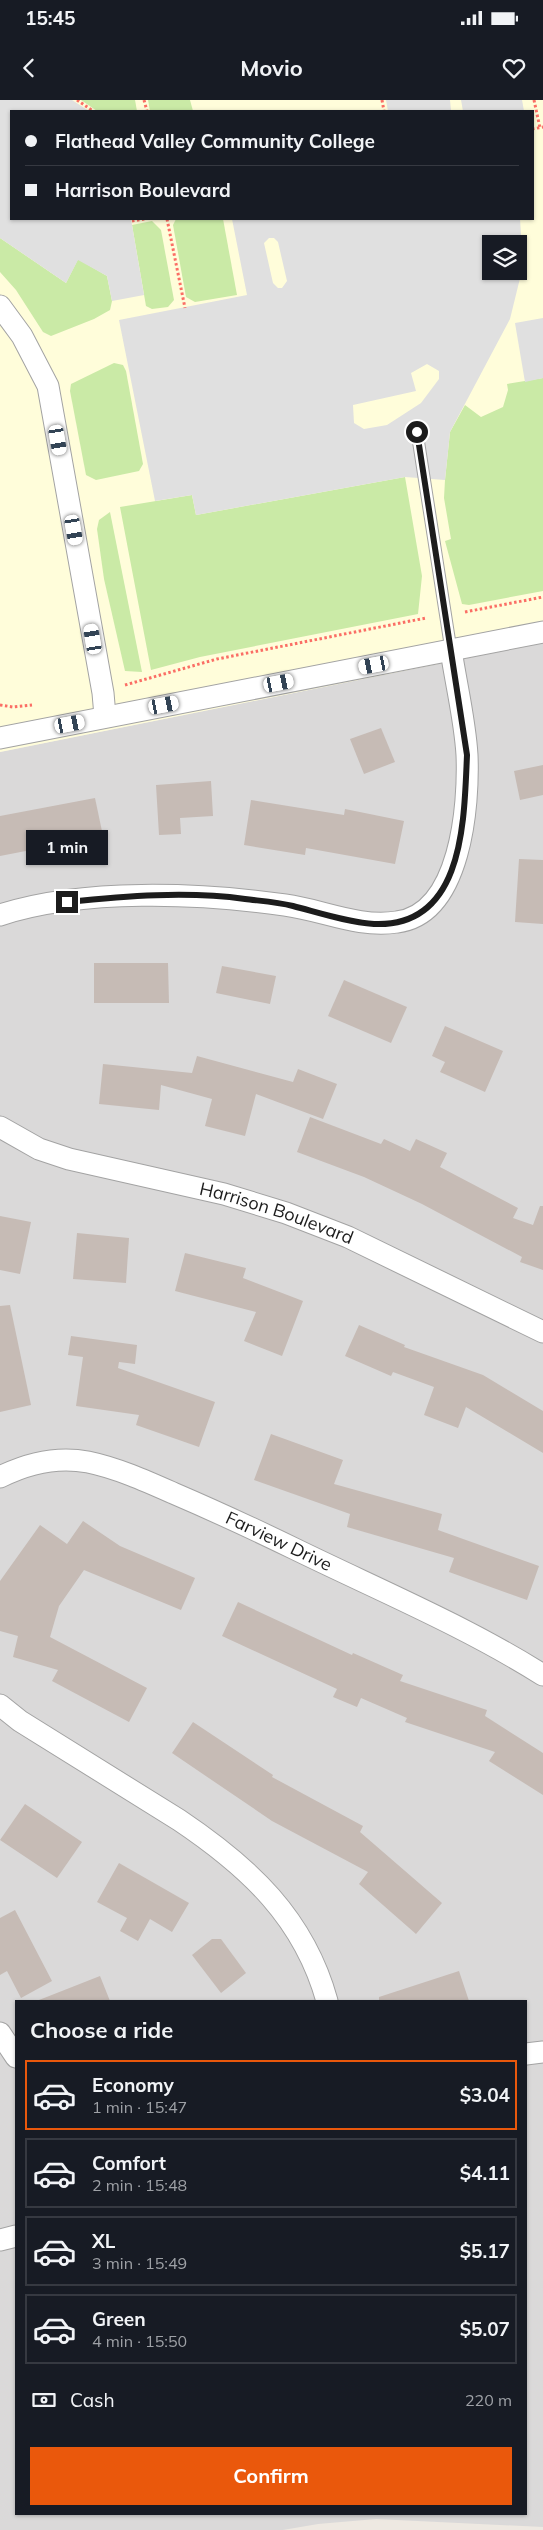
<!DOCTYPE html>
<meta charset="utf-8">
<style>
:root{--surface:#171b24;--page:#242831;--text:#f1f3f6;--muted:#9ea1a6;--line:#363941;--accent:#ea580c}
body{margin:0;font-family:Mulish,sans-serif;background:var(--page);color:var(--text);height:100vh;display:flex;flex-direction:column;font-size:19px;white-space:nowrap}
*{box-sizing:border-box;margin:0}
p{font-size:16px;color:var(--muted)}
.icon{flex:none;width:28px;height:28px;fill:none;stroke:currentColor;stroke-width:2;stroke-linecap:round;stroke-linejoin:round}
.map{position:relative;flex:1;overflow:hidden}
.sheet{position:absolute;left:15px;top:1900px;width:512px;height:515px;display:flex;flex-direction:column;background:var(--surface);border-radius:0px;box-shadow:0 1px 4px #0004}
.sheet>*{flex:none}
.hud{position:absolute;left:10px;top:10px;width:524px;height:110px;border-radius:0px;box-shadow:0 1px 4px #0004;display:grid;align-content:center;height:110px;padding:0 15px;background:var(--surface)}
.buttons{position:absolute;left:482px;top:135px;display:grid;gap:10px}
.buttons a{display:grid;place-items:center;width:45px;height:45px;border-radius:0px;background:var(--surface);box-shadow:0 1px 4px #0004;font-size:25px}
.end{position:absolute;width:22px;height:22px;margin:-11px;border:6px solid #1c1c1c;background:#fff;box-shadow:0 0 0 2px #fff}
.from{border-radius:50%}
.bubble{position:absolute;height:35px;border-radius:0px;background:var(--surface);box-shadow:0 1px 4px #0004;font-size:16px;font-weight:700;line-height:35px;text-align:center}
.car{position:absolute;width:15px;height:30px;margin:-15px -8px;border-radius:6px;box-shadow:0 0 4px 1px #0007;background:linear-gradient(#fff 24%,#345 0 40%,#fff 0 76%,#345 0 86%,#fff 0)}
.hud b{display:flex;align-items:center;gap:18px;height:48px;font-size:19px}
.hud b+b{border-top:1px solid var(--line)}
.hud i{width:12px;height:12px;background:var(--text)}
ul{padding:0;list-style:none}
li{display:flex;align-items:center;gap:15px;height:70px;margin:0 10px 8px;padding:0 5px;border:2px solid var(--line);border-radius:0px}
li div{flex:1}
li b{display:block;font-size:19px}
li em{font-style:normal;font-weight:700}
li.on{border-color:var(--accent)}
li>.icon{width:45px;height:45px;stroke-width:1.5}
h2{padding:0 15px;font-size:22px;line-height:60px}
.pay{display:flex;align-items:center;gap:12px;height:55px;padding:0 15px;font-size:19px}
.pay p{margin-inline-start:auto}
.action{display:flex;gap:10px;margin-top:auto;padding:10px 15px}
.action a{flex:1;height:58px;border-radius:0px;background:var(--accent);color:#fff;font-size:20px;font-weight:700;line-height:58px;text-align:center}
.status{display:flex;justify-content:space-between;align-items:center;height:35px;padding:0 25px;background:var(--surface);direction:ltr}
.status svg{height:14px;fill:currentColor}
header{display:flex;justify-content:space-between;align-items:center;height:65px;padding:0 15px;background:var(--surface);font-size:22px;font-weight:700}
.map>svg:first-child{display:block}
.residential{fill:#dad9d9;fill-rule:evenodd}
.education{fill:#fffdda;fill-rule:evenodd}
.grass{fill:#caeaa6}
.parking{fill:#e0e0e0;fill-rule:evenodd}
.building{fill:#c6bbb5}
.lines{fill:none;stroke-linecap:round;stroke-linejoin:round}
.lane-casing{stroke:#a3a3a3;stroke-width:13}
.street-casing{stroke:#a3a3a3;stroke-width:23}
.path{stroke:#fb6e65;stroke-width:3;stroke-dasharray:2.5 2.5;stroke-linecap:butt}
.lane{stroke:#fff;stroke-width:11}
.street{stroke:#fff;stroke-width:21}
.route{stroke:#1c1c1c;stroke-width:6}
.labels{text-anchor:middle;stroke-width:4;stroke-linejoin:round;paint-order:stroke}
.street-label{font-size:18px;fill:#1c1c1c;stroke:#fff}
</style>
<div class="status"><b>15:45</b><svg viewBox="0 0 49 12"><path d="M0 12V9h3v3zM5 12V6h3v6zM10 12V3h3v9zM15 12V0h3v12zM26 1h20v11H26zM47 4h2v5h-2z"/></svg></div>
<header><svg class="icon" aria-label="back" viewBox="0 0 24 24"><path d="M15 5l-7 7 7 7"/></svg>Movio<svg class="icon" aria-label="heart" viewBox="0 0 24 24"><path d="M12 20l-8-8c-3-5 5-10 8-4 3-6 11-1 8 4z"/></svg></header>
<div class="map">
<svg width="543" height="2430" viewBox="0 0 543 2430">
<rect width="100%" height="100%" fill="#eee9e2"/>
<path class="residential" d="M543,543V2427L376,2419L318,2424L283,2430H0V652ZM16,1901H526V2414H16Z"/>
<path class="education" d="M0,0H543V543L0,652ZM11,11H532V119H11ZM491,144H519V171H491Z"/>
<g class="grass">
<path d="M81,0H135L137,11H97Z"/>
<path d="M148,0H190L193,11H150Z"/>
<path d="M176,119H223L237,195L195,202L186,197L173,125Z"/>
<path d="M152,121L161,130L174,200L168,207L152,209L146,206L132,125Z"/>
<path d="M0,138L66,183L78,159L107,176L112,201L110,210L94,219L51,236L43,232L16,190L0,172Z"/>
<path d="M114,263L123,265L126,271L143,364L139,371L96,380L86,375L70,291L71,284Z"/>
<path d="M543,278V491L469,505L462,504L445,441L451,439L444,398L445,380L450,332L465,305L481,317L503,307L508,290L507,284Z"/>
<path d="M405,377L422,476L418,514L200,557L151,570L120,407L192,395L196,415Z"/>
<path d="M110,412L142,572L125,571L104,479L97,429L99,420Z"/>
</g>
<g class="parking">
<path d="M0,0H72L89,11H11V119H131L144,195L112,201L107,176L78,160L66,183L0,138Z"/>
<path d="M386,0H450L451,11H388Z"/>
<path d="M461,0H522L524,11H463Z"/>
<path d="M232,119H520L523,166L510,219L450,332L445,380L405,377L196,415L192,395L155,401L119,220L247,195ZM269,138H274L278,142L287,181L282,188H278L273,183L264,143ZM491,144H519V171H491ZM427,264L439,271V279L421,303L387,325L364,329L354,323L353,305L416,291L411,273Z"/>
<path d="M543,218V278L525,282L515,223Z"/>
</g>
<g class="building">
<path d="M381,628L395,662L364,674L350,639Z"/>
<path d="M543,665V695L520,700L514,671Z"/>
<path d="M211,681L213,716L180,718L181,734L159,735L156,685Z"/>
<path d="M95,698L103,736L0,756V716Z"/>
<path d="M251,700L344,715L345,709L404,721L395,764L306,748L305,755L244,745Z"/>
<path d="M519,759L543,760V824L515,822Z"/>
<path d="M94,863H168L169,903H94Z"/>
<path d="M222,866L276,876L270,904L216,893Z"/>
<path d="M344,880L407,907L391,943L328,916Z"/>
<path d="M445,926L503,951L485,992L440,972L445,962L432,956Z"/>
<path d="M197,956L293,982L298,969L337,984L323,1019L256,994L245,1036L205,1026L212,999L161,985L159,1010L99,1004L103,964L192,973Z"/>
<path d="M310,1017L381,1044L384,1039L410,1051L416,1039L447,1053L440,1067L518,1108L513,1118L533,1125L540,1106H543V1170L520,1162L522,1157L422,1104L364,1077L297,1052Z"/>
<path d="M0,1116L31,1122L20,1174L0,1170Z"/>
<path d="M77,1133L129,1138L126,1183L73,1179Z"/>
<path d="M185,1153L246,1168L243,1178L303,1201L282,1256L244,1241L256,1212L175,1191Z"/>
<path d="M10,1205L31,1305L0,1312V1206Z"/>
<path d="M359,1225L405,1245L404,1247L483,1275L543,1311V1353L466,1307L458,1328L424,1315L434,1287L393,1272L391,1276L345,1256Z"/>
<path d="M71,1236L137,1245L135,1264L119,1262L118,1268L215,1302L199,1347L136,1325L139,1315L76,1306L83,1257L68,1255Z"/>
<path d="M271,1334L343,1360L334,1384L442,1414L438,1430L539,1466L527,1500L449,1472L454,1458L347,1427L350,1414L254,1380Z"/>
<path d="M83,1421L120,1446L195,1478L181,1510L84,1470L59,1506L50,1537L147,1588L129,1622L52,1581L58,1570L13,1557L18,1536L0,1531V1481L40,1425L67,1444Z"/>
<path d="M238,1502L352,1555L353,1553L403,1575L400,1581L487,1610L485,1616L543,1653V1695L489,1661L495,1652L405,1622L407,1618L361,1598L357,1607L333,1597L337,1589L222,1536Z"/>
<path d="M193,1622L273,1675L272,1677L363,1726L360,1732L442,1803L416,1834L359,1784L368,1772L272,1721L172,1653Z"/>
<path d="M25,1704L82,1742L57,1778L0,1740Z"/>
<path d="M119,1763L189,1803L172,1832L150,1819L138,1841L120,1831L127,1818L97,1802Z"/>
<path d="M15,1810L52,1881L21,1898L7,1871L0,1875V1818Z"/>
<path d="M212,1839H221L246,1873L221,1893L192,1855Z"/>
<path d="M459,1871L469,1901H379V1897Z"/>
<path d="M100,1876L110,1901H39V1900Z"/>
</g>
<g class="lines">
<g class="lane-casing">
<path id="lane" d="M417,332L451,550"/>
</g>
<g class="street-casing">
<g id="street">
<path d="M0,206L22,236L48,286L103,593L105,616"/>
<path d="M0,638L543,532"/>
<path d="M0,815C83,788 200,793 285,805C323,810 358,828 397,822C461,814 469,705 467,655C465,620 456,584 451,550"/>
<path id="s1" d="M0,1027L39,1049L69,1059L224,1094L286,1113L348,1137L543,1232"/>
<path id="s2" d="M0,1377C28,1363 57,1356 88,1362C117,1368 146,1381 173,1393C215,1411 256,1430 297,1450C379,1490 465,1526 543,1575"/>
<path d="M0,1605L20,1621L179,1720C249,1767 304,1818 327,1901"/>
<path d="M0,1933L16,1957"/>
<path d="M526,1954L543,1952"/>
<path d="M0,2140L16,2136"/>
</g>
</g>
<g class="path">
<path d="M77,0L93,11"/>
<path d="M144,0L147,11"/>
<path d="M382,0L384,11"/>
<path d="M534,0L540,28"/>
<path d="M532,29L543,27"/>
<path d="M167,119L185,208"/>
<path d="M132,121L145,119"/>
<path d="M465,512L543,497"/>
<path d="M125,585L217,559L426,518"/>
<path d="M0,605L13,607L32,605"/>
</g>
<use href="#lane" class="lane"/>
<use href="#street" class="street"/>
</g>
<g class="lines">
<path class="route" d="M67,802C125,796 187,791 245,799C261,801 277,802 293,806C320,813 347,822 374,824C465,828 464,719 467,655L417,332"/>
</g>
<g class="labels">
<g class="street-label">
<text dy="6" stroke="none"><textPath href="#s1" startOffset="291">Harrison Boulevard</textPath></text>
<text dy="6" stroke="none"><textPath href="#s2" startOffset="298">Farview Drive</textPath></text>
</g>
</g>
</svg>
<div class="buttons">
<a><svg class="icon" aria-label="layers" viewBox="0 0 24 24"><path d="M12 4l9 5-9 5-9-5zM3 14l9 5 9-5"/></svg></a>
</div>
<i class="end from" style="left:417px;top:332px"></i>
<i class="end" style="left:67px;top:802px"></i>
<div class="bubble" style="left:26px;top:730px;width:82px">1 min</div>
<i class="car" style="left:58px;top:340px;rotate:170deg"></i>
<i class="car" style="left:74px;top:430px;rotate:170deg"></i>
<i class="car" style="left:93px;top:539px;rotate:350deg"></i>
<i class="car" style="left:374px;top:565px;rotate:259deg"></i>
<i class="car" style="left:279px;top:583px;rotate:79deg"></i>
<i class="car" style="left:164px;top:605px;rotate:79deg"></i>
<i class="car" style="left:70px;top:624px;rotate:79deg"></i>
<div class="hud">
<b><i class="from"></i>Flathead Valley Community College</b>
<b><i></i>Harrison Boulevard</b>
</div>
<section class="sheet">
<h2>Choose a ride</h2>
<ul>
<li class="on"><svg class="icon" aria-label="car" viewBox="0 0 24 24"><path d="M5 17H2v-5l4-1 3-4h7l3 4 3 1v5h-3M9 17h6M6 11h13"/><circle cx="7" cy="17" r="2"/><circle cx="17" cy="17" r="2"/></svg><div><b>Economy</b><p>1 min · 15:47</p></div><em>$3.04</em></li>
<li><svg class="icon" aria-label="car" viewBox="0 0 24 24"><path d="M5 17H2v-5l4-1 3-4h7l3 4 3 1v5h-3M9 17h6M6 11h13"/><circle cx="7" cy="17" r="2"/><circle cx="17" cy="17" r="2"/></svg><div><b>Comfort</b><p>2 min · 15:48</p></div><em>$4.11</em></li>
<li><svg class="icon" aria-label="car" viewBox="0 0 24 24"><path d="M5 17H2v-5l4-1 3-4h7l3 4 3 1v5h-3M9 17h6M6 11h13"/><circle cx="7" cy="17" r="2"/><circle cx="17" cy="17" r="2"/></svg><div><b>XL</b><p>3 min · 15:49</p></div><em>$5.17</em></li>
<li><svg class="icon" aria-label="car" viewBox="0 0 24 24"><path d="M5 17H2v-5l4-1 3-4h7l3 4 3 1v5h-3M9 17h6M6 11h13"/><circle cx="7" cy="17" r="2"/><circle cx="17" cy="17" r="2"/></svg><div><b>Green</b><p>4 min · 15:50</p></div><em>$5.07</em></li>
</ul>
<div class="pay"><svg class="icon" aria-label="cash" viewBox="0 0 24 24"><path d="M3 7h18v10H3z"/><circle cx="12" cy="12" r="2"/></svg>Cash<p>220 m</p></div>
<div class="action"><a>Confirm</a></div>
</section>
</div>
